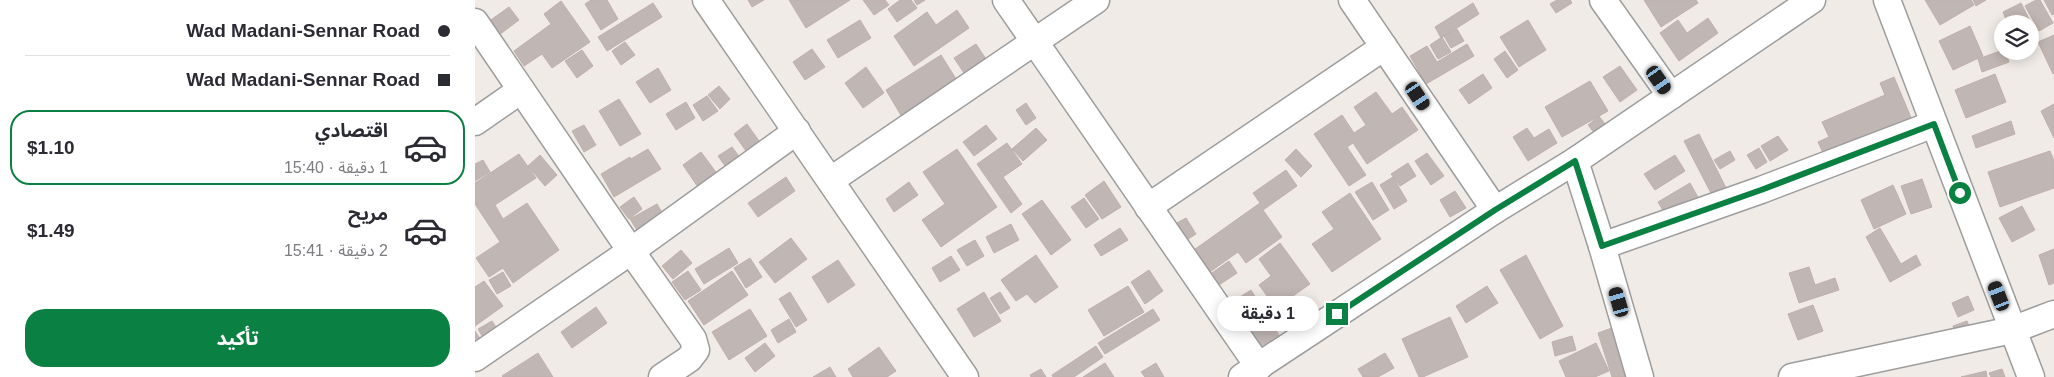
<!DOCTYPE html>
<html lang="ar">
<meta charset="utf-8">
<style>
:root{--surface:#fff;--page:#f7f7f7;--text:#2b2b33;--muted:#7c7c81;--line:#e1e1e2;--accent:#0b8043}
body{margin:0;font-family:Helvetica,"Noto Sans Arabic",sans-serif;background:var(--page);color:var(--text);direction:rtl;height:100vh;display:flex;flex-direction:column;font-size:19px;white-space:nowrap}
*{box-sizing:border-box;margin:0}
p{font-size:16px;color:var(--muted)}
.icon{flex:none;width:28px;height:28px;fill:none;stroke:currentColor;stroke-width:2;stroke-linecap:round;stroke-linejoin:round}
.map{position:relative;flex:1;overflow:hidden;direction:ltr}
.side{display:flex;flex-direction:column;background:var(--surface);width:475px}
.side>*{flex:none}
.guide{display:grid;align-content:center;height:110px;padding:0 25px;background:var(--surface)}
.controls{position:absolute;left:1519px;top:15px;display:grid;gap:10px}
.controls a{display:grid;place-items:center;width:45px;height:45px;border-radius:50%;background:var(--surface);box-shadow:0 2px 12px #0003;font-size:25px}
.end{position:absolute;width:22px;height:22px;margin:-11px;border:6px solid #0b8043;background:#fff;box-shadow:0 0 0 2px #fff}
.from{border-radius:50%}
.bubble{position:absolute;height:35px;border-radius:18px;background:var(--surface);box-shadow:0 2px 12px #0003;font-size:16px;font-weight:700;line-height:35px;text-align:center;direction:rtl}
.car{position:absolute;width:15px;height:30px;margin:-15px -8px;border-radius:6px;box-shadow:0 0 4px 1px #0007;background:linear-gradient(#222 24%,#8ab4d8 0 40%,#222 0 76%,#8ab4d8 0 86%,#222 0)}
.guide b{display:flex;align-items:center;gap:18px;height:48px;font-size:19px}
.guide b+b{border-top:1px solid var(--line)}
.guide i{width:12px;height:12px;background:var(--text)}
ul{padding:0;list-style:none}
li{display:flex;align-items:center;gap:15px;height:75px;margin:0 10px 8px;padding:0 15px;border:2px solid transparent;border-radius:20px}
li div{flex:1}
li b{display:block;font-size:19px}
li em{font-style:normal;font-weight:700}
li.selected{border-color:var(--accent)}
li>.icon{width:45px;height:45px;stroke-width:1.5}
.button{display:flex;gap:10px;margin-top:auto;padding:10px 25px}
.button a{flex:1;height:58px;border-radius:20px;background:var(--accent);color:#fff;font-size:20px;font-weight:700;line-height:58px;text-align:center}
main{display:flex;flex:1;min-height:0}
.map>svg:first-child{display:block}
.building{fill:#c0b6b4;stroke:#c0b0ab}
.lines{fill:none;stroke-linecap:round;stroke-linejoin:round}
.street-casing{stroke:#9d9d9d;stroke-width:29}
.street{stroke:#fff;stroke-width:26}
.route{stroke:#0b8043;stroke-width:6}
</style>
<main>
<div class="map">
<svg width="1579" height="377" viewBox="0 0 1579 377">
<rect width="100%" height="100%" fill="#f0ebe7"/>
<g class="building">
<path d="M116,0H132L143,19L126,30L110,4Z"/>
<path d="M273,0H289L277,7Z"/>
<path d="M314,0H375L331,28Z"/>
<path d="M388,0H410L414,5L399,15Z"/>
<path d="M425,0H436L442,8L422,22L413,9Z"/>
<path d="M439,0H450L442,5Z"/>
<path d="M1082,0H1095L1097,3L1081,13L1075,4Z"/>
<path d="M1169,0H1221L1223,3L1186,27Z"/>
<path d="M1450,0H1496L1499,5L1465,25Z"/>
<path d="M1498,0H1511L1501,6Z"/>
<path d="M1561,0H1565L1578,23L1564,31L1550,6Z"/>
<path d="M1569,0H1579V14L1577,15Z"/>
<path d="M86,1L115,42L77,68L67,54L49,66L39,51L76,24L69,14Z"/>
<path d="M178,3L187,17L132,51L123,37Z"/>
<path d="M998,3L1004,14L966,38L960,27Z"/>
<path d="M1546,3L1559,29L1555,31V24H1533L1528,12Z"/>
<path d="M34,7L44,20L24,35L13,22Z"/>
<path d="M482,10L494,28L439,66L419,36L452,12L461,25Z"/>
<path d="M1233,18L1243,33L1204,61L1185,33L1203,20L1212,33Z"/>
<path d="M385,20L396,38L363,58L352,40Z"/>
<path d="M1053,20L1071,50L1044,67L1025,37Z"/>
<path d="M1495,26L1508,56L1478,70L1464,41Z"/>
<path d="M982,29L989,41L976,48L969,36Z"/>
<path d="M1579,35V73L1578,74L1563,42Z"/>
<path d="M967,37L976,52L963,59L955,45Z"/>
<path d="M150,42L160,55L146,65L137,51Z"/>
<path d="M501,44L511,59L489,73L479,58Z"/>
<path d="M992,44L999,56L951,84L935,56L952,46L962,62Z"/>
<path d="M337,49L350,67L330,80L318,62Z"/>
<path d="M107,50L118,66L102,78L90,61Z"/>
<path d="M1528,50L1530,51L1534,62L1507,72L1503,59Z"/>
<path d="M1030,51L1043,70L1032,78L1019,59Z"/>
<path d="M466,55L483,82L427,117L411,90Z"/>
<path d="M1145,66L1162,90L1145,102L1128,77Z"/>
<path d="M391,67L409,93L388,108L370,83Z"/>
<path d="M183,68L196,90L175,103L161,82Z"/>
<path d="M1008,74L1017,88L994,104L984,90Z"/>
<path d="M1520,74L1531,102L1491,118L1480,90Z"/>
<path d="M1419,77L1437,120L1350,157L1343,142L1354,137L1347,122L1410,95L1405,83Z"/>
<path d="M1115,81L1133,111L1087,137L1070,107Z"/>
<path d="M244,86L255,99L245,109L233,95Z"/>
<path d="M901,92L917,114L927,107L943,130L892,164L878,143L872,147L891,175L874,186L839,134L867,115L879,133L891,125L879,107Z"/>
<path d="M232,96L243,111L228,121L218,105Z"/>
<path d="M144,99L166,134L145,146L124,111Z"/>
<path d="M211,102L220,118L201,130L191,114Z"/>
<path d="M551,103L561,118L551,125L541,110Z"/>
<path d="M1579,104V138L1566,111Z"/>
<path d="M1124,116L1136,132L1125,140L1113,125Z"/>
<path d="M1536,121L1540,134L1501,148L1497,136Z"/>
<path d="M272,124L289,148L276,158L259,134Z"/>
<path d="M109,125L121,145L109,152L97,131Z"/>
<path d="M511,125L522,139L499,156L488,142Z"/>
<path d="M561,128L572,140L548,161L537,149Z"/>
<path d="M1052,128L1059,138L1074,129L1082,143L1053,161L1038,137Z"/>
<path d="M1224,134L1252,190L1238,197L1209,141Z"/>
<path d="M1303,136L1313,150L1295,161L1286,146Z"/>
<path d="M532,143L547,164L528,177L547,204L536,213L502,164Z"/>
<path d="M257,147L269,163L255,173L243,156Z"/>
<path d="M1284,148L1292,162L1281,169L1272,155Z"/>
<path d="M173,149L186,169L139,197L126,174L155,157L156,159Z"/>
<path d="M482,149L522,207L466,247L447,220L470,204L448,172Z"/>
<path d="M821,149L837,166L826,177L810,160Z"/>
<path d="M1255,151L1260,160L1245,169L1239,160Z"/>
<path d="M1575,151L1579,161V188L1525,207L1513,172Z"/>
<path d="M226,152L246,179L227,193L208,165Z"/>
<path d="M952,153L969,176L956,185L940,161Z"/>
<path d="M44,154L61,178L20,205L28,219L52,203L84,250L38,283L28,268L14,277L1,258L25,242L0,204V183Z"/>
<path d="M65,155L82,175L70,186L53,166Z"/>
<path d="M1200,155L1210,171L1180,190L1169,174Z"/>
<path d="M8,160L15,172L0,181V164Z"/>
<path d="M933,163L941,176L925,186L916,174Z"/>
<path d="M811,170L822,186L788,210L807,237L771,263L763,252L732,274L716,252L785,203L778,193Z"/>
<path d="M311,177L320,191L283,217L273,203Z"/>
<path d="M918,177L932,201L919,209L905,185Z"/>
<path d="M1447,179L1457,207L1436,214L1426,186Z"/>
<path d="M629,181L646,207L627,219L610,195Z"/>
<path d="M434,182L443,195L419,212L411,199Z"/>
<path d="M897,182L914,210L898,220L880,192Z"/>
<path d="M1215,183L1224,199L1192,217L1183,202Z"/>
<path d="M1418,185L1431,214L1399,229L1386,200Z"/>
<path d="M980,191L991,208L975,217L965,200Z"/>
<path d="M875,193L906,239L857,272L837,244L859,229L847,212Z"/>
<path d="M159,197L167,209L154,219L145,207Z"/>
<path d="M609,198L624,219L611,228L596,207Z"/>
<path d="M567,200L596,240L576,255L547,214Z"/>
<path d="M182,204L191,219L165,235L155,219Z"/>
<path d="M1547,206L1560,230L1537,242L1524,218Z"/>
<path d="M711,218L721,234L710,241L700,224Z"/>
<path d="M536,224L544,240L519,253L511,237Z"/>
<path d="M645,228L653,240L626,256L619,245Z"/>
<path d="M1405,228L1426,264L1441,255L1446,265L1415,282L1391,237Z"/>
<path d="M316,238L332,259L300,283L284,262Z"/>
<path d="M500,240L509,256L492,266L482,250Z"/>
<path d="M805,243L835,284L801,308L784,285L796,276L784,259Z"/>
<path d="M254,248L263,263L229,284L220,269Z"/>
<path d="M1579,249V283L1574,285L1564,255Z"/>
<path d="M206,250L217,263L198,279L187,266Z"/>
<path d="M561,255L583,287L560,303L552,294L541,301L526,280Z"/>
<path d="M1051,255L1088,326L1065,339L1025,270Z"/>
<path d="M476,256L485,270L465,282L457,268Z"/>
<path d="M275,258L287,277L271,288L259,268Z"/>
<path d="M363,260L380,285L353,303L337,277Z"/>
<path d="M754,261L762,273L741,287L734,275Z"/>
<path d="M1334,267L1340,285L1360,278L1364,290L1324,303L1314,273Z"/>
<path d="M674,270L688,291L670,304L656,282Z"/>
<path d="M213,271L226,290L210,300L197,282Z"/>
<path d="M257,271L273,295L229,325L213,301Z"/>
<path d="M28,272L36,286L22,294L14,280Z"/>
<path d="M9,281L28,306L0,326V287Z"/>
<path d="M653,286L669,312L629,336L613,310Z"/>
<path d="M1012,286L1023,303L991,323L981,306Z"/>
<path d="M776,290L804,335L782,349L754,304Z"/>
<path d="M315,292L332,320L321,327L304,299Z"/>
<path d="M509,292L526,321L499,337L482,309Z"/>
<path d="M525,292L535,308L525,314L515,298Z"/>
<path d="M1493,296L1499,310L1483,317L1477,303Z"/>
<path d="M1338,305L1348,331L1323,340L1313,314Z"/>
<path d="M121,307L132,323L97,348L86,332Z"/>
<path d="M275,309L292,336L254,360L237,332Z"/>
<path d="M678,309L685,320L630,354L623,343Z"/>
<path d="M975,317L993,357L948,377H944L927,339Z"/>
<path d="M314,319L321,332L303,343L296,330Z"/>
<path d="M17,321L30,341L15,350L3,329Z"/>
<path d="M1492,321L1499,339L1485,344L1478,326Z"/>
<path d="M1137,328L1152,377H1137L1123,333Z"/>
<path d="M0,331L9,344L0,351Z"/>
<path d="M1097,336L1101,350L1080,356L1077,342Z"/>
<path d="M290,343L300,356L280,372L270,358Z"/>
<path d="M1121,343L1134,371L1120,377H1091L1084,361Z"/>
<path d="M621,346L628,357L599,377H578L577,375Z"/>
<path d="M404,347L421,371L412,377H378L373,369Z"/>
<path d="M63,353L78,377H28L27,376Z"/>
<path d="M910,353L919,368L903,377H888L883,369Z"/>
<path d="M630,363L639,377H608Z"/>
<path d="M681,363L689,377H670L666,372Z"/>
<path d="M355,367L361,377H338Z"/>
<path d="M566,369L571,377H556L555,375Z"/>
<path d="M1527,369L1530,377H1516L1514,373Z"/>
<path d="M1511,371L1512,377H1486Z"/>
</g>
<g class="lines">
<g class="street-casing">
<g id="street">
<path d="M231,0L490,377"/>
<path d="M531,0L784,367"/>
<path d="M877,0L1020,210"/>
<path d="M1128,0L1196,96"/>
<path d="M1412,0L1556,377"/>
<path d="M0,22L156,251L218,339L221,350L214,359L187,377"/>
<path d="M0,122L46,90"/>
<path d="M1100,161L1127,246L1165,377"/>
<path d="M356,180L621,0"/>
<path d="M673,207L909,47"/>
<path d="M1127,246L1286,190L1459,124"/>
<path d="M0,358L156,251L322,131"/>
<path d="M767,377L1020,210L1100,161L1337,0"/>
<path d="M1317,377L1537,330L1579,314"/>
</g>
</g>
<use href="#street" class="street"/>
</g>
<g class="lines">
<path class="route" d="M862,314L1020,210L1100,161L1127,246L1286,190L1459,124L1485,193"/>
</g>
</svg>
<div class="controls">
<a><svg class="icon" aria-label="layers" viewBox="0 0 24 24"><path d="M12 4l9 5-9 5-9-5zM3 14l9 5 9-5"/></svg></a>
</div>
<i class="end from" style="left:1485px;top:193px"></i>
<i class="end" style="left:862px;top:314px"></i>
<div class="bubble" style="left:742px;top:296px;width:102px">1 دقيقة</div>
<i class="car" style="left:1184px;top:80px;rotate:145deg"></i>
<i class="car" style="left:943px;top:96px;rotate:146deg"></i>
<i class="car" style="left:1524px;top:296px;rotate:339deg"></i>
<i class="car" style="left:1144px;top:302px;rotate:344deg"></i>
</div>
<section class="side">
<div class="guide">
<b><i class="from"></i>Wad Madani-Sennar Road</b>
<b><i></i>Wad Madani-Sennar Road</b>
</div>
<ul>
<li class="selected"><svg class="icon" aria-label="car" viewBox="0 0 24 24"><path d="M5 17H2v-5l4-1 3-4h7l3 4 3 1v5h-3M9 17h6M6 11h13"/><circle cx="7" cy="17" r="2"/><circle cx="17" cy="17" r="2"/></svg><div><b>اقتصادي</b><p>1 دقيقة · 15:40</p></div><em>$1.10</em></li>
<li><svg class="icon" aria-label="car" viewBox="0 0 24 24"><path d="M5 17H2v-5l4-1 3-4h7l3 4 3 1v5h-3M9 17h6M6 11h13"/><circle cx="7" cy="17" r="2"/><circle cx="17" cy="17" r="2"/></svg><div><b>مريح</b><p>2 دقيقة · 15:41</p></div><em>$1.49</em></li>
</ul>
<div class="button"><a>تأكيد</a></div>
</section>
</main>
